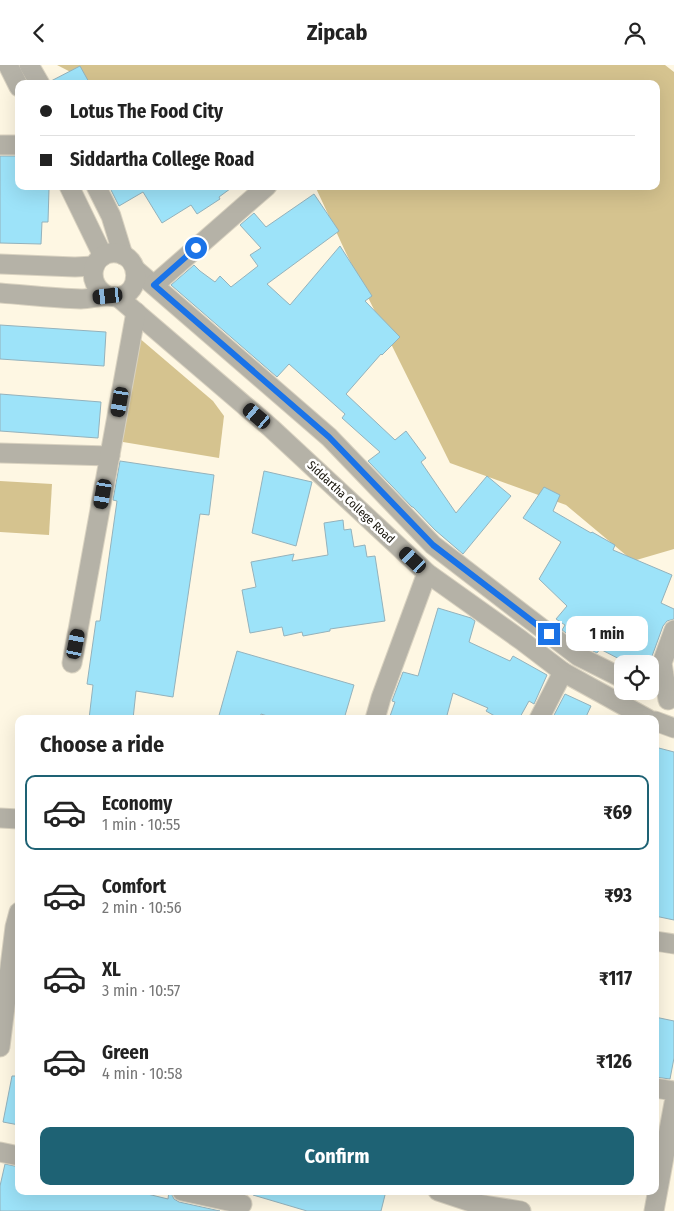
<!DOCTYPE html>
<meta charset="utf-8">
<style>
:root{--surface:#fff;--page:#f6f6f6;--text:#222;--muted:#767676;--line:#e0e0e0;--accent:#1e6274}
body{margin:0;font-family:"Fira Sans Condensed",sans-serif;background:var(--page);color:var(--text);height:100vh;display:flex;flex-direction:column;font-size:19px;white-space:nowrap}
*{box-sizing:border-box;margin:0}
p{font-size:16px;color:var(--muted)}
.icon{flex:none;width:28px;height:28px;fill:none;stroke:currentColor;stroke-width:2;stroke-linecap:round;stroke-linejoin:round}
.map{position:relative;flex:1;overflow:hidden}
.side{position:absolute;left:15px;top:650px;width:644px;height:480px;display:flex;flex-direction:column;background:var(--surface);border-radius:10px;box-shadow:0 5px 20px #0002}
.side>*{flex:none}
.top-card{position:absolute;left:15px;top:15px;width:645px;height:110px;border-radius:10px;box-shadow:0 5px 20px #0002;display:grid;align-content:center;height:110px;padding:0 25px;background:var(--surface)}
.buttons{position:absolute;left:614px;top:590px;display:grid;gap:10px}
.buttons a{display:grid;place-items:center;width:45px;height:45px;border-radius:10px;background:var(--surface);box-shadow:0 5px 20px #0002;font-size:25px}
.end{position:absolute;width:22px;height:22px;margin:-11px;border:6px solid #1a73e8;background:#fff;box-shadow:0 0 0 2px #fff}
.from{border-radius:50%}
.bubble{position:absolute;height:35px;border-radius:10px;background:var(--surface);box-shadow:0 5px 20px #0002;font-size:16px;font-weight:700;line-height:35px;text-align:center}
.car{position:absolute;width:15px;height:30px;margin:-15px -8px;border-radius:6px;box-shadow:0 0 4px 1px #0007;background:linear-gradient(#222 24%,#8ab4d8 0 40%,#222 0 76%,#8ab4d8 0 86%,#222 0)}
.top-card b{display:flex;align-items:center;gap:18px;height:48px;font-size:19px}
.top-card b+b{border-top:1px solid var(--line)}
.top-card i{width:12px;height:12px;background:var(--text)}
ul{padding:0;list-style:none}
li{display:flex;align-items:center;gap:15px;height:75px;margin:0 10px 8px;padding:0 15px;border:2px solid transparent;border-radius:10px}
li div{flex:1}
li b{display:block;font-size:19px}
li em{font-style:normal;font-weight:700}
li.on{border-color:var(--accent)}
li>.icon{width:45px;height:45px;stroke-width:1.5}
h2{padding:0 25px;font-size:22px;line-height:60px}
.cta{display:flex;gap:10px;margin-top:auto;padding:10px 25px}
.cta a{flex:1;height:58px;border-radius:10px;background:var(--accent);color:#fff;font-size:20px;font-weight:700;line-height:58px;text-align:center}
header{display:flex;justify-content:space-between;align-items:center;height:65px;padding:0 25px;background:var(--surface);font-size:22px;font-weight:700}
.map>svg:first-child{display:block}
.green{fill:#d5c38f}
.building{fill:#9de3f9;stroke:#94b2bc}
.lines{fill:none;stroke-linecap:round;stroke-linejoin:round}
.minor-casing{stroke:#d9d2c0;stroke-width:21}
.minor{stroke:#b5b2a7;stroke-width:19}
.route{stroke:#1a73e8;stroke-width:6}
.labels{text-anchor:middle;stroke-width:5;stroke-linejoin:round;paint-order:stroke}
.street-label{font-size:12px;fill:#141108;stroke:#fff}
</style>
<header><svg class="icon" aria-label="back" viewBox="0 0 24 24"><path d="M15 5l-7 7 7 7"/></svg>Zipcab<svg class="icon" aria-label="person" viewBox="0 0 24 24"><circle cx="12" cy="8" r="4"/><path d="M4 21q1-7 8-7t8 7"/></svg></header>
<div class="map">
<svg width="674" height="1146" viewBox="0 0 674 1146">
<rect width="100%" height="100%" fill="#fef7e3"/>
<g class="green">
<path d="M57,0H665L674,7V484L633,496L566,440L450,398L346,188L315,121H656V19H229L218,17L212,19H94Z"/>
<path d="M138,272L213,336L224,351L219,393L117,376Z"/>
<path d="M0,416L52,419L49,470L0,467Z"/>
</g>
<g class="building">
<path d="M80,1L90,19H51V16Z"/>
<path d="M0,91H19V121H43L42,124H49L48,157H42L41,179L0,178Z"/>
<path d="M109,121H234L219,132L220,134L197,149L191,140L162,158L143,127L119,141Z"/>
<path d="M314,129L339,166L267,219L290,240L340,181L372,231L365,236L400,272L382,290L381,289L346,329L395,375L406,366L426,393L421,397L456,448L487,411L511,431L463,489L435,465L413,442H412L368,396L380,387L342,353L345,349L289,299L277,312L171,220L194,200L200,206L215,217L220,211L231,222L258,201L250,190L261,183L240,160L254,148L266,162Z"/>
<path d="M0,260L106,267L104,301L0,294Z"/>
<path d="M0,329L101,337L98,373L0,366Z"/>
<path d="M120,396L214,410L209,450L200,449L173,632L136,626L133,654H89L93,620L87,619L96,556H100L117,436L113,435Z"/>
<path d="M264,406L312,417L296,481L252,468Z"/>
<path d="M544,422L560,430L553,446L591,468L592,467L615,480L613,485L672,510L661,538L674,544V554L667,556L663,561L651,594V600L653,611L650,610V599H629L600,584L597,588L585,582L562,565L565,560L556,554L567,541L539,514L561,477L523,453Z"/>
<path d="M343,455L344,465L351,464L354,482L365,480L367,492L375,491L385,556L330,564V566L303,571L302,567L284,571L282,562L250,568L242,525L256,522L251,497L294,489L292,496L328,490L324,458Z"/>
<path d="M438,543L471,553L475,556L469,577L510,596L513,591L547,610L534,639L529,636L519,654H500L486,646L488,643L453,628L446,654H389L395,637L392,636L403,607L418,611Z"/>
<path d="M237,586L354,620L344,654H277L261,649L260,654H218Z"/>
<path d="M565,629L591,641L585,654H552Z"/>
<path d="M655,682L674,687V855L655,851Z"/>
<path d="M655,952L674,956V993L670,1014L655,1012Z"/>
<path d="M12,1011H19V1060L3,1057Z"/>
<path d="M5,1099L19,1102V1126H135L168,1134L169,1126H171L172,1130L174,1134L179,1137L220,1146H0V1121Z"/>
<path d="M253,1126H386L381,1146H307L253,1130Z"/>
</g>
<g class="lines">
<g class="minor-casing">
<g id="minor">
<path d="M8,0L19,22"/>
<path d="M29,0L40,19"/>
<path d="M0,80H19"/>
<path d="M69,121L103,191"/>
<path d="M96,121L111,151L123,190"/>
<path d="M0,199L75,202L94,201"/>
<path d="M136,205L329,372L433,480L578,591L622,613"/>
<path d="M154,220L267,121"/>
<path d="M0,228C27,230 54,233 81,234C90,234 98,231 107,231C111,231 115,232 119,232C142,227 141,192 117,188C92,185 83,219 108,231"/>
<path d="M118,232L271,363L427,508L521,575L563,607L648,654"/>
<path d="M0,388L110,391"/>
<path d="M72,598L136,247"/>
<path d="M668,635L662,598L674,565"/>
<path d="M375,654L381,633L427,508"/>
<path d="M539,654L563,607"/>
<path d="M655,656L674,663"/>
<path d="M0,753L19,754"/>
<path d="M655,876L674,879"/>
<path d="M0,982L15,862L19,847"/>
<path d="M655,1023L674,1026"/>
<path d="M0,1087L19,1091"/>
<path d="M182,1126L242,1139"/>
<path d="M438,1126L477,1139L521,1146"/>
<path d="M654,1146L674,1038"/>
</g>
</g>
<use href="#minor" class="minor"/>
</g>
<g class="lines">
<path class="route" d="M196,183L154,220L329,372L433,480L549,569"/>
</g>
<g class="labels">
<g class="street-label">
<text transform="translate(351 437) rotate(43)" y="4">Siddartha College Road</text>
</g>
</g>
</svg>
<div class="buttons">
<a><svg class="icon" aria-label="locate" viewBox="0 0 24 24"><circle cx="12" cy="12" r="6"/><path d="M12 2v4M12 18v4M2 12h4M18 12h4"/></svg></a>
</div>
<i class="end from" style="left:196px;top:183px"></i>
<i class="end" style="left:549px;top:569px"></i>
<div class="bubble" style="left:566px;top:551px;width:82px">1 min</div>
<i class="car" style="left:108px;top:231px;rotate:264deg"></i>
<i class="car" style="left:120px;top:337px;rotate:190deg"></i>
<i class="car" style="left:257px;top:351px;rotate:310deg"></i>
<i class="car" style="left:103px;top:429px;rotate:190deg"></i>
<i class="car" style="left:413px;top:495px;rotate:313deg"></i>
<i class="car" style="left:76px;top:579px;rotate:11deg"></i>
<div class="top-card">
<b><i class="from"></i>Lotus The Food City</b>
<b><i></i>Siddartha College Road</b>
</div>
<section class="side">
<h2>Choose a ride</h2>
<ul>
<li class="on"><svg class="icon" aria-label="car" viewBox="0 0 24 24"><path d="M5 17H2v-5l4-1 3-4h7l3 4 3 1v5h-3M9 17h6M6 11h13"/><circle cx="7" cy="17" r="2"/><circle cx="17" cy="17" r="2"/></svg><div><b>Economy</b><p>1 min · 10:55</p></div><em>₹69</em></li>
<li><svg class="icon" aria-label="car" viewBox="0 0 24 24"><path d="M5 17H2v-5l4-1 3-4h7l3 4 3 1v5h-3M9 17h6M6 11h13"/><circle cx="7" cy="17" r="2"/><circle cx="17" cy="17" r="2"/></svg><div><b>Comfort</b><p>2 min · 10:56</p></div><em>₹93</em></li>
<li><svg class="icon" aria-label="car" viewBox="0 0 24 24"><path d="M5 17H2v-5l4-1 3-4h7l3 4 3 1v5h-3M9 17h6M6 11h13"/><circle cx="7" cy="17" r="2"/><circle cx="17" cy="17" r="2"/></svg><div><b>XL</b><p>3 min · 10:57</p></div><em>₹117</em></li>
<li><svg class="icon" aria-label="car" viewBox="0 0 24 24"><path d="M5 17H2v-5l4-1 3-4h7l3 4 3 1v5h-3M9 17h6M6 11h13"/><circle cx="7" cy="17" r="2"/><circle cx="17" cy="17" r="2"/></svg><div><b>Green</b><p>4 min · 10:58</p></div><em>₹126</em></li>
</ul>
<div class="cta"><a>Confirm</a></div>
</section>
</div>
